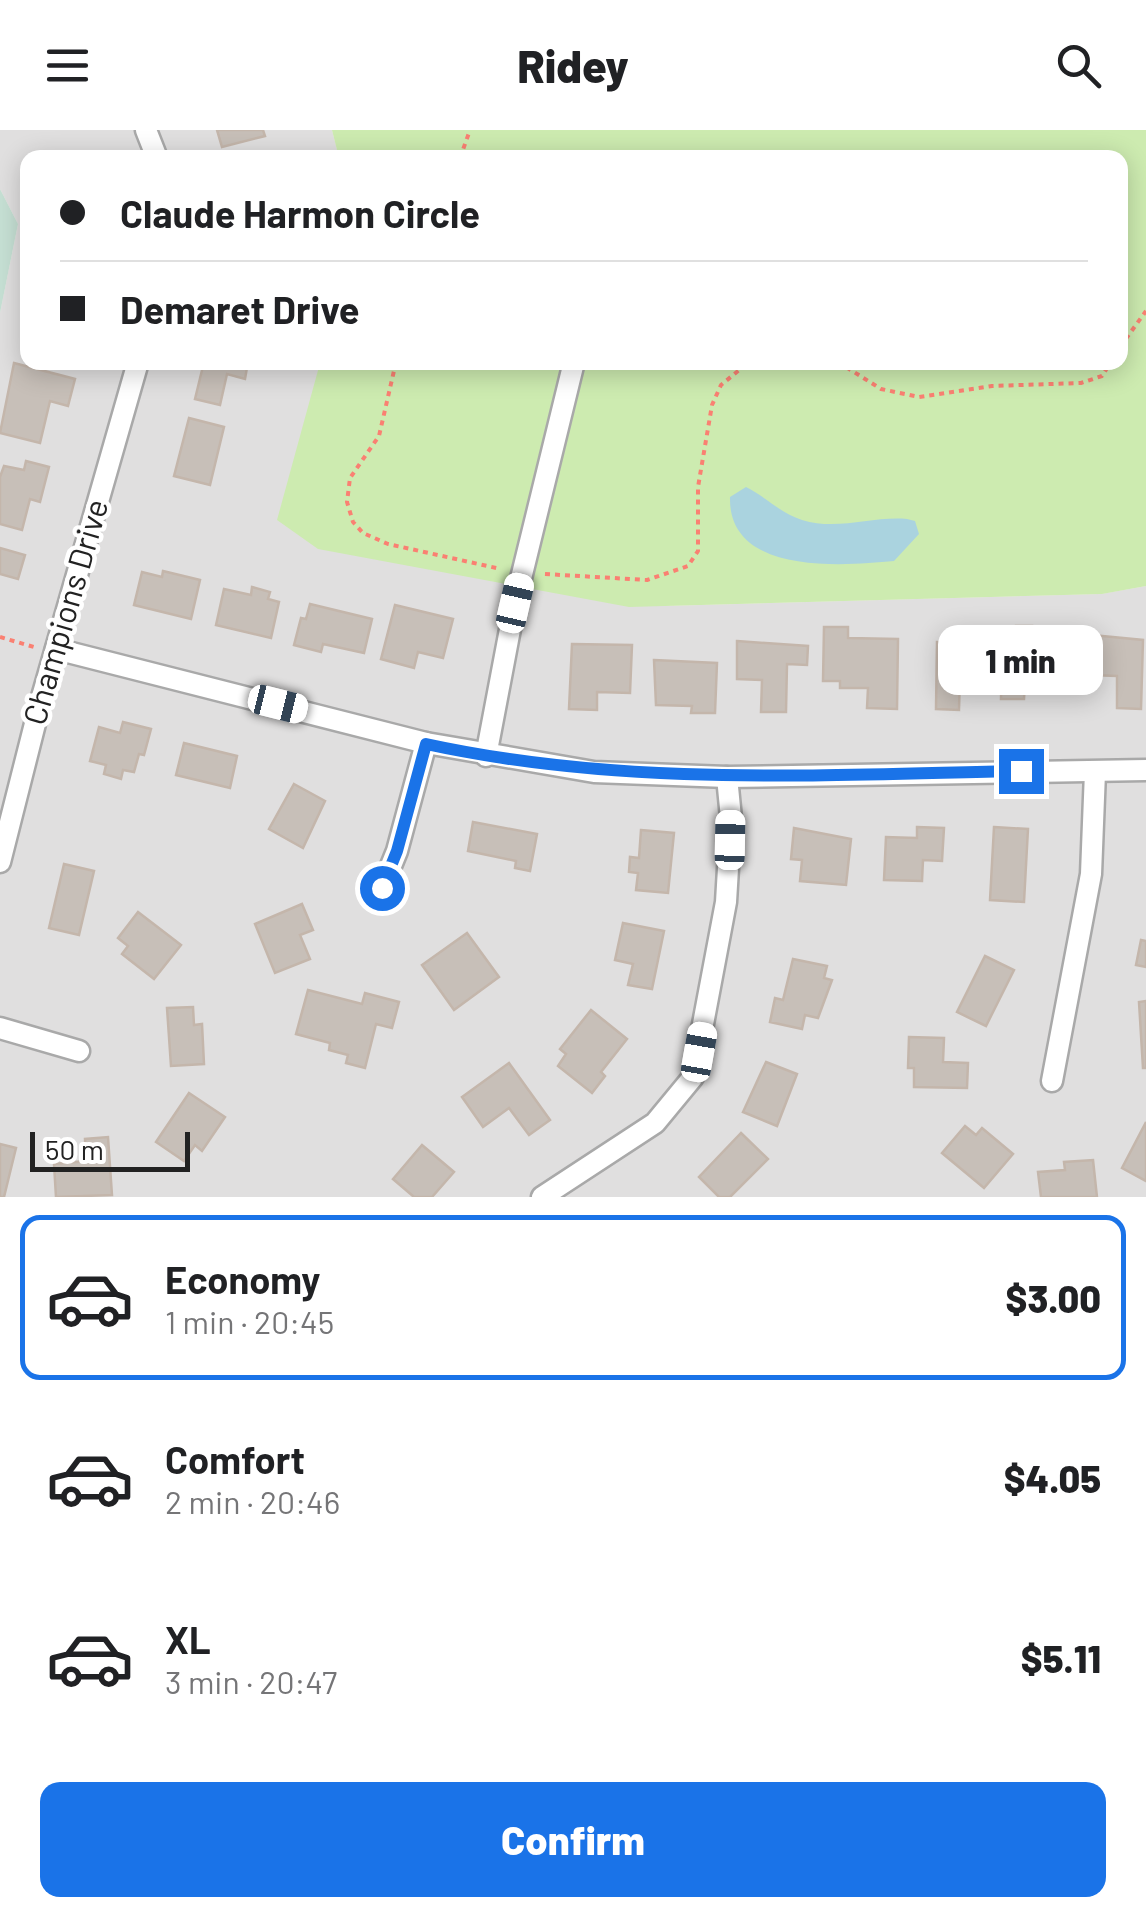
<!DOCTYPE html>
<meta charset="utf-8">
<style>
:root{--surface:#fff;--page:#f2f2f2;--text:#202124;--muted:#757577;--line:#e0e0e0;--accent:#1a73e8}
body{margin:0;font-family:Barlow,sans-serif;background:var(--page);color:var(--text);height:100vh;display:flex;flex-direction:column;font-size:38px;white-space:nowrap}
*{box-sizing:border-box;margin:0}
p{font-size:32px;color:var(--muted)}
.icon{flex:none;width:55px;height:55px;fill:none;stroke:currentColor;stroke-width:2;stroke-linecap:round;stroke-linejoin:round}
.map{position:relative;height:1067px;overflow:hidden}
.panel{display:flex;flex-direction:column;background:var(--surface);flex:1}
.panel>*{flex:none}
.hud{position:absolute;left:20px;top:20px;width:1108px;height:220px;border-radius:20px;box-shadow:0 5px 25px #0003;display:grid;align-content:center;height:220px;padding:0 40px;background:var(--surface)}
.scale{position:absolute;left:30px;bottom:25px;width:160px;box-sizing:border-box;padding-left:10px;border:5px solid #222;border-top:0;font-size:28px;line-height:35px;white-space:nowrap;color:#222;-webkit-text-stroke:8px #fff;paint-order:stroke}
.end{position:absolute;width:45px;height:45px;margin:-22px;border:12px solid #1a73e8;background:#fff;box-shadow:0 0 0 5px #fff}
.from{border-radius:50%}
.bubble{position:absolute;height:70px;border-radius:20px;background:var(--surface);box-shadow:0 5px 25px #0003;font-size:32px;font-weight:800;line-height:70px;text-align:center}
.car{position:absolute;width:30px;height:60px;margin:-30px -15px;border-radius:12px;box-shadow:0 0 8px 2px #0007;background:linear-gradient(#fff 24%,#345 0 40%,#fff 0 76%,#345 0 86%,#fff 0)}
.hud b{display:flex;align-items:center;gap:35px;height:95px;font-size:38px}
.hud b+b{border-top:2px solid var(--line)}
.hud i{width:25px;height:25px;background:var(--text)}
ul{padding:18px 0 0;list-style:none}
li{display:flex;align-items:center;gap:30px;height:165px;margin:0 20px 15px;padding:0 20px;border:5px solid transparent;border-radius:20px}
li div{flex:1}
li b{display:block;font-size:38px}
li em{font-style:normal;font-weight:800}
li.active{border-color:var(--accent)}
li>.icon{width:90px;height:90px;stroke-width:1.5}
.cta{display:flex;gap:20px;margin-top:auto;padding:20px 40px}
.cta a{flex:1;height:115px;border-radius:20px;background:var(--accent);color:#fff;font-size:40px;font-weight:800;line-height:115px;text-align:center}
header{display:flex;justify-content:space-between;align-items:center;height:130px;padding:0 40px;background:var(--surface);font-size:45px;font-weight:800}
.map>svg:first-child{display:block}
.residential{fill:#e0dfdf}
.grass{fill:#cdebb0}
.wetland{fill:#c6e0d4}
.water{fill:#aad3df}
.building{fill:#c7bfb8;stroke:#c4b6ab;stroke-width:2.5}
.lines{fill:none;stroke-linecap:round;stroke-linejoin:round}
.street-casing{stroke:#a9a9a9;stroke-width:25}
.path{stroke:#fa8072;stroke-width:4;stroke-dasharray:5 5;stroke-linecap:butt}
.street{stroke:#fff;stroke-width:20}
.route{stroke:#1a73e8;stroke-width:12}
.labels{text-anchor:middle;stroke-width:9;stroke-linejoin:round;paint-order:stroke}
.street-label{font-size:32px;fill:#222;stroke:#fff}
</style>
<header><svg class="icon" aria-label="menu" viewBox="0 0 24 24"><path d="M4 6h16M4 12h16M4 18h16"/></svg>Ridey<svg class="icon" aria-label="search" viewBox="0 0 24 24"><circle cx="10" cy="10" r="6"/><path d="M15 15l6 6"/></svg></header>
<div class="map">
<svg width="1146" height="1067" viewBox="0 0 1146 1067">
<rect width="100%" height="100%" fill="#f2efe9"/>
<path class="residential" d="M0,0H332L339,27L28,28V232L320,233L316,255L720,232L666,476L1101,464L1146,456V1067H0V183L18,94L0,59Z"/>
<path class="grass" d="M332,0H1146V456L1102,464L629,477L318,419L277,390L320,233L1120,232V28H339Z"/>
<path class="wetland" d="M0,59L18,94L0,183Z"/>
<path class="water" d="M746,357C766,367 780,383 802,390C838,401 872,386 907,389L915,391L919,404L894,431C841,436 728,445 730,367Z"/>
<g class="building">
<path d="M217,0H263L265,6L222,17Z"/>
<path d="M204,232H248L245,249L227,244L220,275L195,269Z"/>
<path d="M14,233L75,249L68,276L50,271L40,313L0,303Z"/>
<path d="M189,288L224,297L210,355L174,346Z"/>
<path d="M26,331L49,337L40,372L30,369L22,400L0,394V347L4,336L24,340Z"/>
<path d="M0,418L25,425L18,449L0,444Z"/>
<path d="M163,441L200,450L191,489L134,475L142,442L162,447Z"/>
<path d="M252,457L270,462L268,469L279,472L271,508L216,495L224,459L251,465Z"/>
<path d="M310,474L372,489L364,523L323,514L321,522L294,515L301,488L306,489Z"/>
<path d="M395,475L453,489L443,528L418,522L414,538L381,529Z"/>
<path d="M1016,496H1032L1031,511L1073,512L1072,553L1025,552L1024,569H1001L1002,513L1015,514Z"/>
<path d="M824,497H848V508L898,509L897,579L867,578L868,558H840V551H823Z"/>
<path d="M1092,505L1143,510L1141,579L1117,578V546L1091,545Z"/>
<path d="M955,508L986,509L985,546L960,545L959,580L936,579L937,512H955Z"/>
<path d="M737,511L808,516L807,535L787,534L786,582H761L762,550L737,549Z"/>
<path d="M572,514L632,515L630,563L597,562V580L569,579Z"/>
<path d="M654,530L717,533L715,583H691L692,576L656,575Z"/>
<path d="M123,592L151,599L144,625L139,624L134,642L123,640L121,649L104,644L106,635L90,631L99,597L120,603Z"/>
<path d="M184,613L237,626L230,658L176,645Z"/>
<path d="M294,654L325,671L303,718L269,699Z"/>
<path d="M473,692L537,704L530,741L515,738L516,731L468,721Z"/>
<path d="M917,697L944,698L942,731L923,730L922,751L884,750L886,707L917,708Z"/>
<path d="M994,697L1028,699L1024,772L990,770Z"/>
<path d="M794,698L851,709L846,755L800,751L802,730L791,729Z"/>
<path d="M641,700L674,703L668,763L636,760L638,743L629,742L630,727L639,728Z"/>
<path d="M64,734L94,741L79,805L49,798Z"/>
<path d="M302,774L313,800L300,805L310,829L275,843L255,794Z"/>
<path d="M138,782L181,815L154,849L122,824L128,816L118,808Z"/>
<path d="M623,793L664,801L652,859L628,855L633,834L615,830Z"/>
<path d="M467,803L499,847L454,880L422,835Z"/>
<path d="M1141,810L1146,811V837L1136,835Z"/>
<path d="M985,826L1014,840L986,896L957,882Z"/>
<path d="M793,829L827,836L824,848L832,850L818,888L805,885L802,899L770,892L775,868L783,870Z"/>
<path d="M308,860L362,874L365,863L399,872L392,898L376,894L365,938L346,933L348,925L329,920L330,913L296,904Z"/>
<path d="M1146,871V938H1143L1139,872Z"/>
<path d="M193,877L194,895L202,894L204,934L171,936L167,878Z"/>
<path d="M591,880L627,909L601,942L605,946L592,963L558,936L566,924L560,919Z"/>
<path d="M909,907L944,908L943,932L968,933L967,958L914,957V938H908Z"/>
<path d="M766,932L797,944L777,996L743,982Z"/>
<path d="M509,933L550,990L529,1005L509,978L483,997L462,967Z"/>
<path d="M189,963L225,987L202,1021L195,1015L184,1031L156,1012Z"/>
<path d="M1146,992V1051L1122,1038Z"/>
<path d="M965,996L976,1005L982,998L1013,1024L984,1058L942,1023Z"/>
<path d="M741,1003L768,1029L730,1067H719L699,1047Z"/>
<path d="M108,1007L112,1065L56,1067L54,1034L86,1031L85,1009Z"/>
<path d="M0,1014L16,1018L4,1067H0Z"/>
<path d="M422,1015L454,1042L432,1067H414L393,1049Z"/>
<path d="M1093,1030L1097,1067H1041L1038,1042L1065,1040L1064,1032Z"/>
</g>
<g class="lines">
<g class="street-casing">
<g id="street">
<path d="M146,0L157,28"/>
<path d="M56,519L426,613L594,642L727,647L1146,640"/>
<path d="M486,626L515,473L574,232"/>
<path d="M0,732L40,574L138,232"/>
<path d="M382,758L397,721L426,613"/>
<path d="M0,898L79,921"/>
<path d="M1052,951L1091,744L1095,642"/>
<path d="M542,1067L655,993L693,947L726,772L731,688L727,647"/>
</g>
</g>
<g class="path">
<path d="M460,28L470,0"/>
<path d="M1120,217L1146,181"/>
<path d="M396,232L379,306L350,348L347,372L353,392L363,403L388,414L501,439"/>
<path d="M838,232L881,259L919,267L992,256L1081,253L1102,246L1111,232"/>
<path d="M545,444L647,450L688,436L698,421V357L712,275L721,255L749,232"/>
<path d="M0,507L34,517"/>
</g>
<use href="#street" class="street"/>
</g>
<g class="lines">
<path class="route" d="M382,758L397,721L426,614C624,657 819,645 1021,641"/>
</g>
<g class="labels">
<g class="street-label">
<text transform="translate(66 482) rotate(-74)" y="11">Champions Drive</text>
</g>
</g>
</svg>
<div class="scale">50 m</div>
<i class="end from" style="left:382px;top:758px"></i>
<i class="end" style="left:1021px;top:641px"></i>
<div class="bubble" style="left:938px;top:495px;width:165px">1 min</div>
<i class="car" style="left:515px;top:473px;rotate:13deg"></i>
<i class="car" style="left:278px;top:574px;rotate:104deg"></i>
<i class="car" style="left:730px;top:710px;rotate:1deg"></i>
<i class="car" style="left:699px;top:922px;rotate:10deg"></i>
<div class="hud">
<b><i class="from"></i>Claude Harmon Circle</b>
<b><i></i>Demaret Drive</b>
</div>
</div>
<section class="panel">
<ul>
<li class="active"><svg class="icon" aria-label="car" viewBox="0 0 24 24"><path d="M5 17H2v-5l4-1 3-4h7l3 4 3 1v5h-3M9 17h6M6 11h13"/><circle cx="7" cy="17" r="2"/><circle cx="17" cy="17" r="2"/></svg><div><b>Economy</b><p>1 min · 20:45</p></div><em>$3.00</em></li>
<li><svg class="icon" aria-label="car" viewBox="0 0 24 24"><path d="M5 17H2v-5l4-1 3-4h7l3 4 3 1v5h-3M9 17h6M6 11h13"/><circle cx="7" cy="17" r="2"/><circle cx="17" cy="17" r="2"/></svg><div><b>Comfort</b><p>2 min · 20:46</p></div><em>$4.05</em></li>
<li><svg class="icon" aria-label="car" viewBox="0 0 24 24"><path d="M5 17H2v-5l4-1 3-4h7l3 4 3 1v5h-3M9 17h6M6 11h13"/><circle cx="7" cy="17" r="2"/><circle cx="17" cy="17" r="2"/></svg><div><b>XL</b><p>3 min · 20:47</p></div><em>$5.11</em></li>
</ul>
<div class="cta"><a>Confirm</a></div>
</section>
